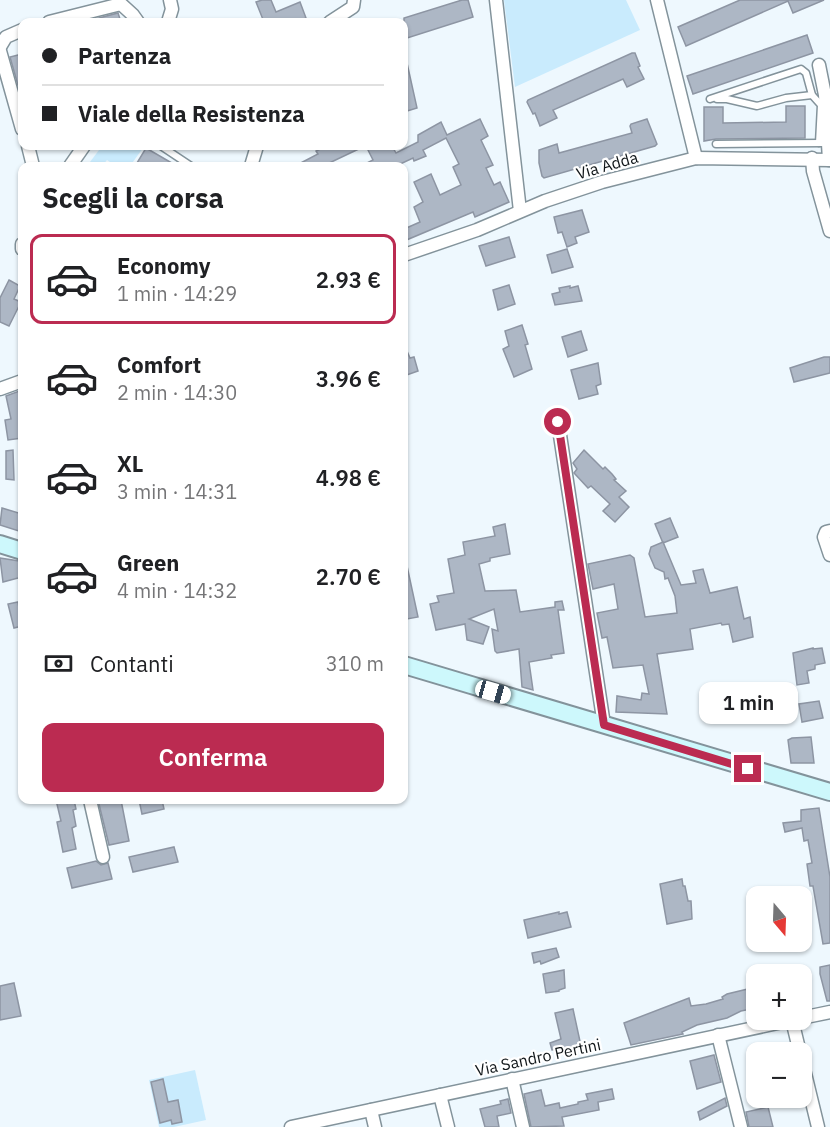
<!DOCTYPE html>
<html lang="it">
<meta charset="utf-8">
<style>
:root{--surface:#fff;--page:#f6f6f6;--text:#202124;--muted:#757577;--line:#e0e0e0;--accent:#bb2b51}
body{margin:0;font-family:"IBM Plex Sans",sans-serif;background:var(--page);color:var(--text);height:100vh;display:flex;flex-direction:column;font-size:22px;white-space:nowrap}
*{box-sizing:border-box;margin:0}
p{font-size:20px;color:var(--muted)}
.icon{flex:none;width:33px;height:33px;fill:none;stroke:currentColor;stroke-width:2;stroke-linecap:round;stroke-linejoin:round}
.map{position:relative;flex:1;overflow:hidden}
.panel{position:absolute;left:18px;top:162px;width:390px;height:642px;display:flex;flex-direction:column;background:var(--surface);border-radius:12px;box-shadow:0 2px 4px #0004}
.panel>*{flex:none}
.top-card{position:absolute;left:18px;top:18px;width:390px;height:132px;border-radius:12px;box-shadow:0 2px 4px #0004;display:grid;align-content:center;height:132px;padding:0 24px;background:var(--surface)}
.needle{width:39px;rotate:161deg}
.buttons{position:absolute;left:746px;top:886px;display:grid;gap:12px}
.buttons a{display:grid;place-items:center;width:66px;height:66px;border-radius:12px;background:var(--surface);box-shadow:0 2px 4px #0004;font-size:30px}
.end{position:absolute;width:27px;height:27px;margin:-14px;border:8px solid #bb2b51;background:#fff;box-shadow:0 0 0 3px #fff}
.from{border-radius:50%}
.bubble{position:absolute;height:42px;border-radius:12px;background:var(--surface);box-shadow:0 2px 4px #0004;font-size:20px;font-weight:600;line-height:42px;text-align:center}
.car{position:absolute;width:18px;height:36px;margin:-18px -9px;border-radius:8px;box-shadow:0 0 4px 2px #0007;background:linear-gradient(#fff 24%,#345 0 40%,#fff 0 76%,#345 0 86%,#fff 0)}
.top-card b{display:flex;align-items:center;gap:21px;height:57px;font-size:22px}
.top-card b+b{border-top:2px solid var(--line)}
.top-card i{width:15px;height:15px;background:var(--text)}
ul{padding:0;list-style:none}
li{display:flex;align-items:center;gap:18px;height:90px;margin:0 12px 9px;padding:0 12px;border:3px solid transparent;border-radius:12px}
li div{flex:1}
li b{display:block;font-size:22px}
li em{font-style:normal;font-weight:600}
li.current{border-color:var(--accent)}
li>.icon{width:54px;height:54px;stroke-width:1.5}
h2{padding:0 24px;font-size:27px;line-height:72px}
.pay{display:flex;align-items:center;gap:15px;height:66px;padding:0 24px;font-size:22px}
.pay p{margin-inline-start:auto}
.primary-button{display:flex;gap:12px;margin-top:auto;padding:12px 24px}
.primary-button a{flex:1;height:69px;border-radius:12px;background:var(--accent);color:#fff;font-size:24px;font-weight:600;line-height:69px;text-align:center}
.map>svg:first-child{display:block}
.green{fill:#c9ebfd}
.building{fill:#adb7c5;stroke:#8d95a3;stroke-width:1.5}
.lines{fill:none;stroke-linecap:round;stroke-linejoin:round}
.lane-casing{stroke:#83939b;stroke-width:9}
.street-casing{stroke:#83939b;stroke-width:15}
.secondary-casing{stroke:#83939b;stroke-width:20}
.lane{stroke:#fff;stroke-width:6}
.street{stroke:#fff;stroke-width:12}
.secondary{stroke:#cdf8fc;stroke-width:16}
.route{stroke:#bb2b51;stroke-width:8}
.labels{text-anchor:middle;stroke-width:4.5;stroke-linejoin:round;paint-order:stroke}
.street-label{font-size:16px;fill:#101619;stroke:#fff}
</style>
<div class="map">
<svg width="830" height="1127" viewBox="0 0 830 1127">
<rect width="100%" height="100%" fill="#eef8fe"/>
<g class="green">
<path d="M504,0H626L640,30L515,87Z"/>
<path d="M102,146H140L143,148L130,166H116L107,160L102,166H87Z"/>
<path d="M195,1070L206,1120L174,1127H159L149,1080Z"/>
</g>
<g class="building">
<path d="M262,0H271L276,12L300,2L306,18L295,22H264L256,2Z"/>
<path d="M462,0H468L473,17L404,39V18Z"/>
<path d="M740,0H824L793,13L788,1L686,46L678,27Z"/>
<path d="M118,13L121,22H84Z"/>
<path d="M807,35L813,53L693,94L687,76Z"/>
<path d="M632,53H635L640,66L638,67L644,79L627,87L623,79L553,110L557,118L540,126L535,113L533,114L527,102L528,100Z"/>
<path d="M22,54V96H21L10,57Z"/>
<path d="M404,63H407L417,108L404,112Z"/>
<path d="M786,106H805V138L716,139L704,141V107H723V123L786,122Z"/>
<path d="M480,119L488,136L481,140L493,165L486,168L494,185L500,182L509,202L475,217L473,212L404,241V229L420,222L414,207L423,202L414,182L431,174L440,195L461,185L453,167L459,164L446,138L423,150L426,156L414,161L413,158L396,166H361L373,160L366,146H392L396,153L418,142V135L441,122L447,135Z"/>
<path d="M647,119L657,144L655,146L544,178L542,176L539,163V150L557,144L559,153L632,133L630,126L631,124Z"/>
<path d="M327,146H365L323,166H295L318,154L316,151Z"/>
<path d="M146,148L177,166H143L137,163Z"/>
<path d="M582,210L589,232L575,237L577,243L567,247L562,232L558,233L554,217Z"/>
<path d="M509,237L515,257L486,266L479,246Z"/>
<path d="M567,249L573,267L552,273L547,255Z"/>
<path d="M9,280L20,286L14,299L21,302L9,326L0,322V298Z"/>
<path d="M509,285L515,304L498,310L493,290Z"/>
<path d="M570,286V288L578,286L582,301L555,305L552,294L560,292L559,288Z"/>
<path d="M522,325L528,344L525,345L532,369L514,377L503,349L509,346L505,331Z"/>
<path d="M581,331L587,350L568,357L562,337Z"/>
<path d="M404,344L410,358L414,357L418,371L404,376Z"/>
<path d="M824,357H830V373L794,382L790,368Z"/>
<path d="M598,363L601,384L596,386L598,394L579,399L571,370Z"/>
<path d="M22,390V438L8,440L5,420L11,419L6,396Z"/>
<path d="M13,450L14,480L6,479V451Z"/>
<path d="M584,450L603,469L605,467L612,474L616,479L614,480L626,491L619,497L629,507L615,522L603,511L610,504L591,486L588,488L574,473L577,469L573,463Z"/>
<path d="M2,508L22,514V532L0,525Z"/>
<path d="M670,518L678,537L663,543L655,524Z"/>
<path d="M505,524L510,554L490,558V561L479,564L485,591L516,590L520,612L555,607V602L562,601L564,610H558L564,653L551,655L552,658L529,662L533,690L522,687L519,649L497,653L495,651L492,629L498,631L494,609L469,619L489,627L483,644L467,640L465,624L436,630L430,604L439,602L437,596L454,593L448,559L465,555L463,542L495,536L493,527Z"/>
<path d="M663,542L681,585L696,583L693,571L703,569L710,593L737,587L744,619L750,617L753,637L733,642L729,624L722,625L721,623L690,629L693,649L657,654L667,714L616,712L617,696L641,700L642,693L649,694L643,665L613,668L607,637L602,638L597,613L618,609L614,584L593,589L588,564L630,555L634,558L645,617L677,613L675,596L668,578L665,579L664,572L655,568L649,554L651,547Z"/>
<path d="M0,558L19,561L22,577L3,582Z"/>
<path d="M407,566L418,617L407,619L406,617H404V567Z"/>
<path d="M18,602L22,626L14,628L8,604Z"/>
<path d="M813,648V649L822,648L825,663L815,665V669L807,671L809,683L797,685L793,653Z"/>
<path d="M819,701L823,718L802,722L799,704Z"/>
<path d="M811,737L814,763H791L788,740L792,738Z"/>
<path d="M56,800H74L76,809L73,810L76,826L72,828L76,849L63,852L57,822L61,821Z"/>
<path d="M98,800H121L129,841L109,845Z"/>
<path d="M139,800H162L164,809L142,814Z"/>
<path d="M819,808L830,877V943L823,944L813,886H810L807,864L812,863L808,840L804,841L802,828L785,832L783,823L801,821V810Z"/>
<path d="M174,847L178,862L133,872L129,857Z"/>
<path d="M96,861L101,865L108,863L112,879L72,888L67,868Z"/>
<path d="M682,879L683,886H685L688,901H691L692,919L667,924L660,884Z"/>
<path d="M559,912V914L567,912L571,927L528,938L524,920Z"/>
<path d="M556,948L559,957L541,964L540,961L534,963L532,953Z"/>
<path d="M830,965V1001H827L820,974V967Z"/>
<path d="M564,970L565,988L559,990V991L546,993L543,974Z"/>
<path d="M14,983L21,1016L0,1020V986Z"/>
<path d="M756,987V1008L741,1011L727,1018L697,1025L682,1032L683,1034L631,1045L624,1023L689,998L691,1006L706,1004L723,999L722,997L727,994Z"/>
<path d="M573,1009L581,1046L566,1050V1048L552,1050L550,1043L561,1039L555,1013Z"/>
<path d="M786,1044L788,1053H760V1050L767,1048L766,1046Z"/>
<path d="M714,1055L721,1082L697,1089L690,1061Z"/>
<path d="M163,1079L168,1102L178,1100L182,1122L172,1124L171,1120L160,1123L151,1082Z"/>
<path d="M612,1089L614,1099L598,1102L599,1110L562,1117L564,1126L531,1127L524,1094L541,1090L545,1106L559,1103L560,1108L578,1104V1102L588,1100L586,1094Z"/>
<path d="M725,1098L727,1106L700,1120L698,1112Z"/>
<path d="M508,1099L511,1113L497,1116L499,1127H485L480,1109L501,1104L500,1101Z"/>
<path d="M768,1107L773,1127H749L746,1112Z"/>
</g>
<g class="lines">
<g class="lane-casing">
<g id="lane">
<path d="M710,99L801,69L806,73L812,95L821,105L819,143"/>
<path d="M717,99H727L757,106L786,98L812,95"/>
<path d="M716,144L822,143"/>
<path d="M161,146L191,166"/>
</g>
</g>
<g class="street-casing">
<g id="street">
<path d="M496,0L520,211"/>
<path d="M657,0L696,158"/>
<path d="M49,22L121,4L133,15L138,22"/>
<path d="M168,22L172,9L170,0"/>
<path d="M330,22L353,7L354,0"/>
<path d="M0,47L6,37L22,30"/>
<path d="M0,51L22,129"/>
<path d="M819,65L825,95L829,160"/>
<path d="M28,146L33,166"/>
<path d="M812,158L813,171L830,231"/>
<path d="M70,166L84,146"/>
<path d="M251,166L257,146"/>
<path d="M22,244V249"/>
<path d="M404,255L477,230L545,201L602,182L696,158L830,160"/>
<path d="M0,389L22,381"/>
<path d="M558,422L604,725"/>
<path d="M830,531L826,532L824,537L830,555"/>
<path d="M90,800L103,857"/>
<path d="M801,1018L830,1012"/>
<path d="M792,1020L800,1053"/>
<path d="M718,1035L741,1127"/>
<path d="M801,1057L818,1127"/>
<path d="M512,1079L523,1127"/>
<path d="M440,1095L448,1127"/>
<path d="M371,1110L375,1127"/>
<path d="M291,1127L792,1020"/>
</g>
</g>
<g class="secondary-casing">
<g id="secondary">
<path d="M0,544L22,551"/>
<path d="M404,665L830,792"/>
</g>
</g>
<use href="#lane" class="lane"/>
<use href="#street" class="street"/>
<use href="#secondary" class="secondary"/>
</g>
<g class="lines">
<path class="route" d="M558,422L604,725L748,769"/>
</g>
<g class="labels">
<g class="street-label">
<text transform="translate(607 165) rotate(-16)" y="6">Via Adda</text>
<text transform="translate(538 1057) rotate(-12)" y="6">Via Sandro Pertini</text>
</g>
</g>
</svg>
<div class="buttons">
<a><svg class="needle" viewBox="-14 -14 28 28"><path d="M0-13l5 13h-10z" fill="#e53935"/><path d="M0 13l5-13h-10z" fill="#757577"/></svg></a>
<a>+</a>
<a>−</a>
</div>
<i class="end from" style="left:558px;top:422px"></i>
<i class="end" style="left:748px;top:769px"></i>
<div class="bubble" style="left:699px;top:682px;width:99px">1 min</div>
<i class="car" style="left:493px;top:692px;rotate:106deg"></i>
<div class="top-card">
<b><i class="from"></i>Partenza</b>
<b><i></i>Viale della Resistenza</b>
</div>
<section class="panel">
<h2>Scegli la corsa</h2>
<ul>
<li class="current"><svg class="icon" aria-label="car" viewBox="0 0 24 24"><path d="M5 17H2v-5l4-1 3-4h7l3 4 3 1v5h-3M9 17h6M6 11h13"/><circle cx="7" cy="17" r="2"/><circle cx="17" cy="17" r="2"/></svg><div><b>Economy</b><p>1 min · 14:29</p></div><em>2.93 €</em></li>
<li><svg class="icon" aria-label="car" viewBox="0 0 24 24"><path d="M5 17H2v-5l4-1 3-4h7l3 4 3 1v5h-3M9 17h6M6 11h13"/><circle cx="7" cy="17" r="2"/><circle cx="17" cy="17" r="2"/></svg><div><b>Comfort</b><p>2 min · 14:30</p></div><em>3.96 €</em></li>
<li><svg class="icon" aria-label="car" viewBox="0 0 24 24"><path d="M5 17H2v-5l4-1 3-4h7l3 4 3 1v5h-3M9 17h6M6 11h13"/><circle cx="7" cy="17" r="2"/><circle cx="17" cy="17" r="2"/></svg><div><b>XL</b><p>3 min · 14:31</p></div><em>4.98 €</em></li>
<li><svg class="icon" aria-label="car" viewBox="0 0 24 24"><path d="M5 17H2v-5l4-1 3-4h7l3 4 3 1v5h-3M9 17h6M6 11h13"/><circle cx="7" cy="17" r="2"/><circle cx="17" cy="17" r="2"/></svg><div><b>Green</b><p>4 min · 14:32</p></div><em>2.70 €</em></li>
</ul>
<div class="pay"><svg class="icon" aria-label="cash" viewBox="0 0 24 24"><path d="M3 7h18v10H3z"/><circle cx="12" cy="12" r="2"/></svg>Contanti<p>310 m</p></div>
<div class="primary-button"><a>Conferma</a></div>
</section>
</div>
